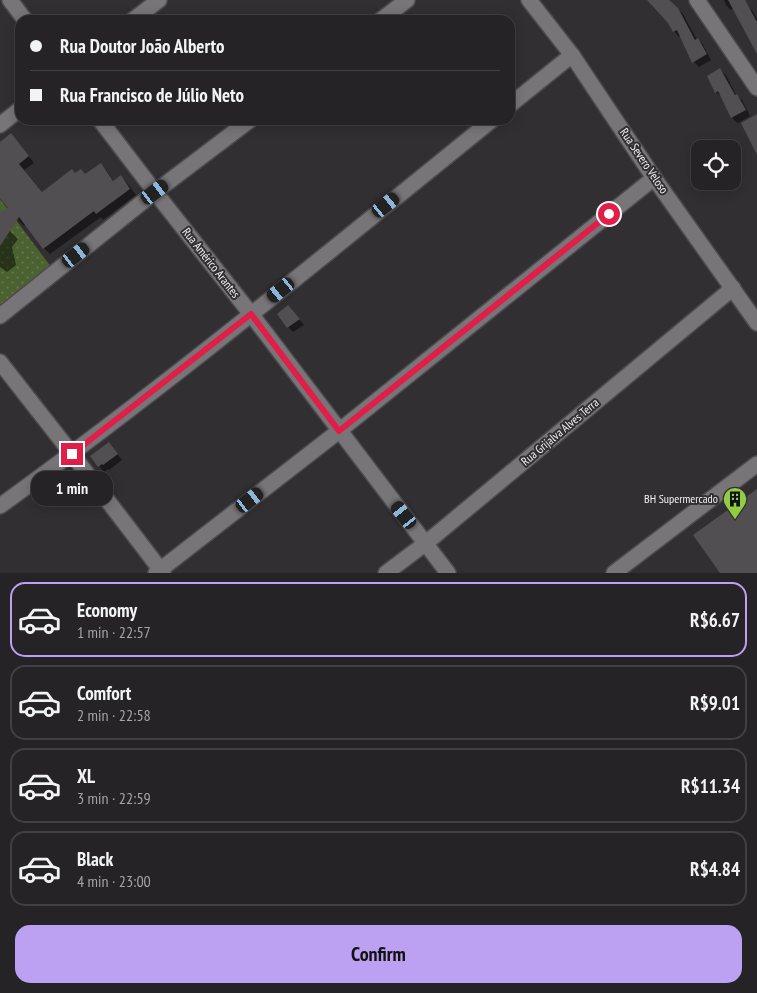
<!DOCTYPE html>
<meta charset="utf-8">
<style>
:root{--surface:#262326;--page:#322f32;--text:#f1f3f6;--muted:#a4a4a7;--line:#424043;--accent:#bca0f2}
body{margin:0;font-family:"PT Sans Narrow",sans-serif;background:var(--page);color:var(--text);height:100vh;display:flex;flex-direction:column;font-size:19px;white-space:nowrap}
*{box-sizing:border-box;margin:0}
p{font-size:16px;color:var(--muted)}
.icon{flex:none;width:28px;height:28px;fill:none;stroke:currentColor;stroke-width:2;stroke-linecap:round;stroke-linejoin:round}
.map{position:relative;height:573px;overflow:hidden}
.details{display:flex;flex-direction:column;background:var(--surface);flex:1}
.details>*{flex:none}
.top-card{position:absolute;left:15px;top:15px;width:500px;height:110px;border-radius:15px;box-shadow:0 2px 12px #0003,0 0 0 1px var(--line);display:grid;align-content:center;height:110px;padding:0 15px;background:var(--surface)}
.controls{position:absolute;left:691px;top:140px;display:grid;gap:10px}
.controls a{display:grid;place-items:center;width:50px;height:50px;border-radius:10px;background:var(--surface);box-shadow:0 2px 12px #0003,0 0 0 1px var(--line);font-size:25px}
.end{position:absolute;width:22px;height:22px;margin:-11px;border:6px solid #e11d48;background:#fff;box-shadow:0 0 0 2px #fff}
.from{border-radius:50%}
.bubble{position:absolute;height:35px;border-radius:15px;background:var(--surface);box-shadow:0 2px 12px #0003,0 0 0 1px var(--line);font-size:16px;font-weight:800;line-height:35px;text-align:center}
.car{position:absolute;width:15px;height:30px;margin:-15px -8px;border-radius:6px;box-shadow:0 0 4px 1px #0007;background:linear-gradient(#222 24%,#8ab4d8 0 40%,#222 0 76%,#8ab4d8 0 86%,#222 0)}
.top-card b{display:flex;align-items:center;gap:18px;height:48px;font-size:19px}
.top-card b+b{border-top:1px solid var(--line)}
.top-card i{width:12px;height:12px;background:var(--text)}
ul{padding:9px 0 0;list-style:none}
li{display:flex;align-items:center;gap:15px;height:75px;margin:0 10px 8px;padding:0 5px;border:2px solid var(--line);border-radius:15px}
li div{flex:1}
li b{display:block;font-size:19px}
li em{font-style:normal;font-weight:800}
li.on{border-color:var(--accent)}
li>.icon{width:45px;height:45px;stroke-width:1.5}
.action{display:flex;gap:10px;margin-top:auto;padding:10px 15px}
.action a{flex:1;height:58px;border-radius:15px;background:var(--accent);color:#111;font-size:20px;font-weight:800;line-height:58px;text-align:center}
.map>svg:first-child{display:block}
.park{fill:url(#park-dots)}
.shadow{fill:#0007}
.building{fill:#524f53}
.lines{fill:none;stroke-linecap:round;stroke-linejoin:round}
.minor-casing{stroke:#4e4b4e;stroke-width:18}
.minor{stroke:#787579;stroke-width:15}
.route{stroke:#e11d48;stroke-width:6}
.labels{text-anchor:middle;stroke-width:4;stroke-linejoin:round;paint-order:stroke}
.street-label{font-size:12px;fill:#f1eff1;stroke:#322f33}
.poi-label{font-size:12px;fill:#f1eff1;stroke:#322f33;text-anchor:end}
</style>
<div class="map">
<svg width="757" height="573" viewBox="0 0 757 573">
<defs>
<pattern id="park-dots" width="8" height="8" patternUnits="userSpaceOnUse" patternTransform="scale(1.25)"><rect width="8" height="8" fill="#4a6130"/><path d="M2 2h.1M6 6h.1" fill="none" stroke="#65784e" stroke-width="1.8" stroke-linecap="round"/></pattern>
</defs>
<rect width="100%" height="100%" fill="#322f33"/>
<path class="park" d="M0,199L52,268L0,308Z"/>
<g class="shadow">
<path d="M650,0H668L677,8L683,14L697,40L698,39L703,45L711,60L699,67L694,62L681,36L679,37L674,31L669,22Z"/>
<path d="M724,0H742L743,3L731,10L726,5Z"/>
<path d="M748,6L753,12L757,19V52Z"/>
<path d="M720,70L726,75L736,95L742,100L750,116L738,123L732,118L722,97L716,92Z"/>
<path d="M17,141L34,163L24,170L43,193L75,175H85L101,164L107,171L114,182L121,176L127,183L136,195L103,220L101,217L50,254L44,248L26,224L24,226L18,220L0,196V143Z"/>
<path d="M0,225L10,231L18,239L12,247L16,265L7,272L0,267Z"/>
<path d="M293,312L304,325L293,332L288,327Z"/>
<path d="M109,444L122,460L109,470L108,469L104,472L99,466Z"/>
</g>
<g class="building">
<path d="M647,0H669L678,8L695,40L698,38L707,54L692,63L677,30L673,32L668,23Z"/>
<path d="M728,0H745L757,22V54Z"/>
<path d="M720,68L735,95L737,94L746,110L731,118L718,91L715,93L707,76Z"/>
<path d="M757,114V155L741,123Z"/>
<path d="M11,133L29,156L19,164L42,192L72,169L75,173L81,169L85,174L101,163L113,181L121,175L130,189L96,214L94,211L43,249L19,217L0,246V212L8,208L0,198V142Z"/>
<path d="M288,305L300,319L287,328L277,314Z"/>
<path d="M109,442L118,454L103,465L102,464L98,467L90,456Z"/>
<path d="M757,489V573H720L693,535Z"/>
</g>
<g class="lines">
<g class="minor-casing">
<g id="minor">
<path d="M10,0L25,20"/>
<path d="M529,0L572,55L654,178L757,323"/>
<path d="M697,0L757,88"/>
<path d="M133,20L159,0"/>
<path d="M381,20L407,0"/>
<path d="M510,105L572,55"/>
<path d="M100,120L155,192L251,314L448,573"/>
<path d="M0,125L20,109"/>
<path d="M0,316L155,192L250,120"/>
<path d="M0,362L72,454L163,573"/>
<path d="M0,506C169,384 330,251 492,120"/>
<path d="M156,573L339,431L654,178"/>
<path d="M386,573L426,543L733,288"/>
<path d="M614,573L757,464"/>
</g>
</g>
<use href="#minor" class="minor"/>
</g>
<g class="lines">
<path class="route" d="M72,454L251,314L339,431L609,214"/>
</g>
<defs>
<g id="building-pin" transform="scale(1.25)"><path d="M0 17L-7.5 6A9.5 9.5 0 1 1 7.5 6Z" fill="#90cd40" stroke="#322f33"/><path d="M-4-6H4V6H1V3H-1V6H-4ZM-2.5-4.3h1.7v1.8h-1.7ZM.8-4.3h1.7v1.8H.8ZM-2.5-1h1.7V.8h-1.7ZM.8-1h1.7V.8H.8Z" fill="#111"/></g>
</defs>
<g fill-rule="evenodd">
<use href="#building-pin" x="735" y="499"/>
</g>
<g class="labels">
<g class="street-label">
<text transform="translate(644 161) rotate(56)" y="4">Rua Severo Veloso</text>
<text transform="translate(211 263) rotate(52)" y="4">Rua Américo Arantes</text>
<text transform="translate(560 432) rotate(-40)" y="4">Rua Grijalva Alves Terra</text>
</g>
<g class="poi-label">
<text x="718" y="503">BH Supermercado</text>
</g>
</g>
</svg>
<div class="controls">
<a><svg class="icon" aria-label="locate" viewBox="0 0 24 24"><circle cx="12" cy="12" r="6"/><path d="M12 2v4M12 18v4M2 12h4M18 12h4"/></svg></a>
</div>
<i class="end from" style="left:609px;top:214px"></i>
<i class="end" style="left:72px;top:454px"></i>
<div class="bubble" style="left:31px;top:471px;width:82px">1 min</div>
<i class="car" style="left:155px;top:192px;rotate:53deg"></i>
<i class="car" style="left:386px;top:205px;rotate:51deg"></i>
<i class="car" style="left:76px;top:255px;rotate:52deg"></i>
<i class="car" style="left:281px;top:290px;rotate:231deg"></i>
<i class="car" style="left:250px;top:500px;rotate:52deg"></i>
<i class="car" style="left:404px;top:515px;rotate:322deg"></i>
<div class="top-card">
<b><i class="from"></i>Rua Doutor João Alberto</b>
<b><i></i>Rua Francisco de Júlio Neto</b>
</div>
</div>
<section class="details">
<ul>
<li class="on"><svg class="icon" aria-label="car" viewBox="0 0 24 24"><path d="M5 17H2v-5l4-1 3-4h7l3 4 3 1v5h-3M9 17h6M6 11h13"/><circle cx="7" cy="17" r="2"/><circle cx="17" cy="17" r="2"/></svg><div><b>Economy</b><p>1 min · 22:57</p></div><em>R$6.67</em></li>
<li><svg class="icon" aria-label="car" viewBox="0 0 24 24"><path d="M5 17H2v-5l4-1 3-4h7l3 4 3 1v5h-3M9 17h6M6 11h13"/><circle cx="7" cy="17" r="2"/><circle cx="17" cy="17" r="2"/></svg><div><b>Comfort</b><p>2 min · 22:58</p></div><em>R$9.01</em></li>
<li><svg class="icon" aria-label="car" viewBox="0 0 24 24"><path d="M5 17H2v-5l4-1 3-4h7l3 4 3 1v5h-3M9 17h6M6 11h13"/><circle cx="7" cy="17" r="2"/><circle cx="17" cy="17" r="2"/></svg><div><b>XL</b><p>3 min · 22:59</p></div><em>R$11.34</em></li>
<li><svg class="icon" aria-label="car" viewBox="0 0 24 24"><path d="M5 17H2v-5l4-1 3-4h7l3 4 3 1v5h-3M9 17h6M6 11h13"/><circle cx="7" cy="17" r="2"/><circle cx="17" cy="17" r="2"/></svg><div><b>Black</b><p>4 min · 23:00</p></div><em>R$4.84</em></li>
</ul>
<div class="action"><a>Confirm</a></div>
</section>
